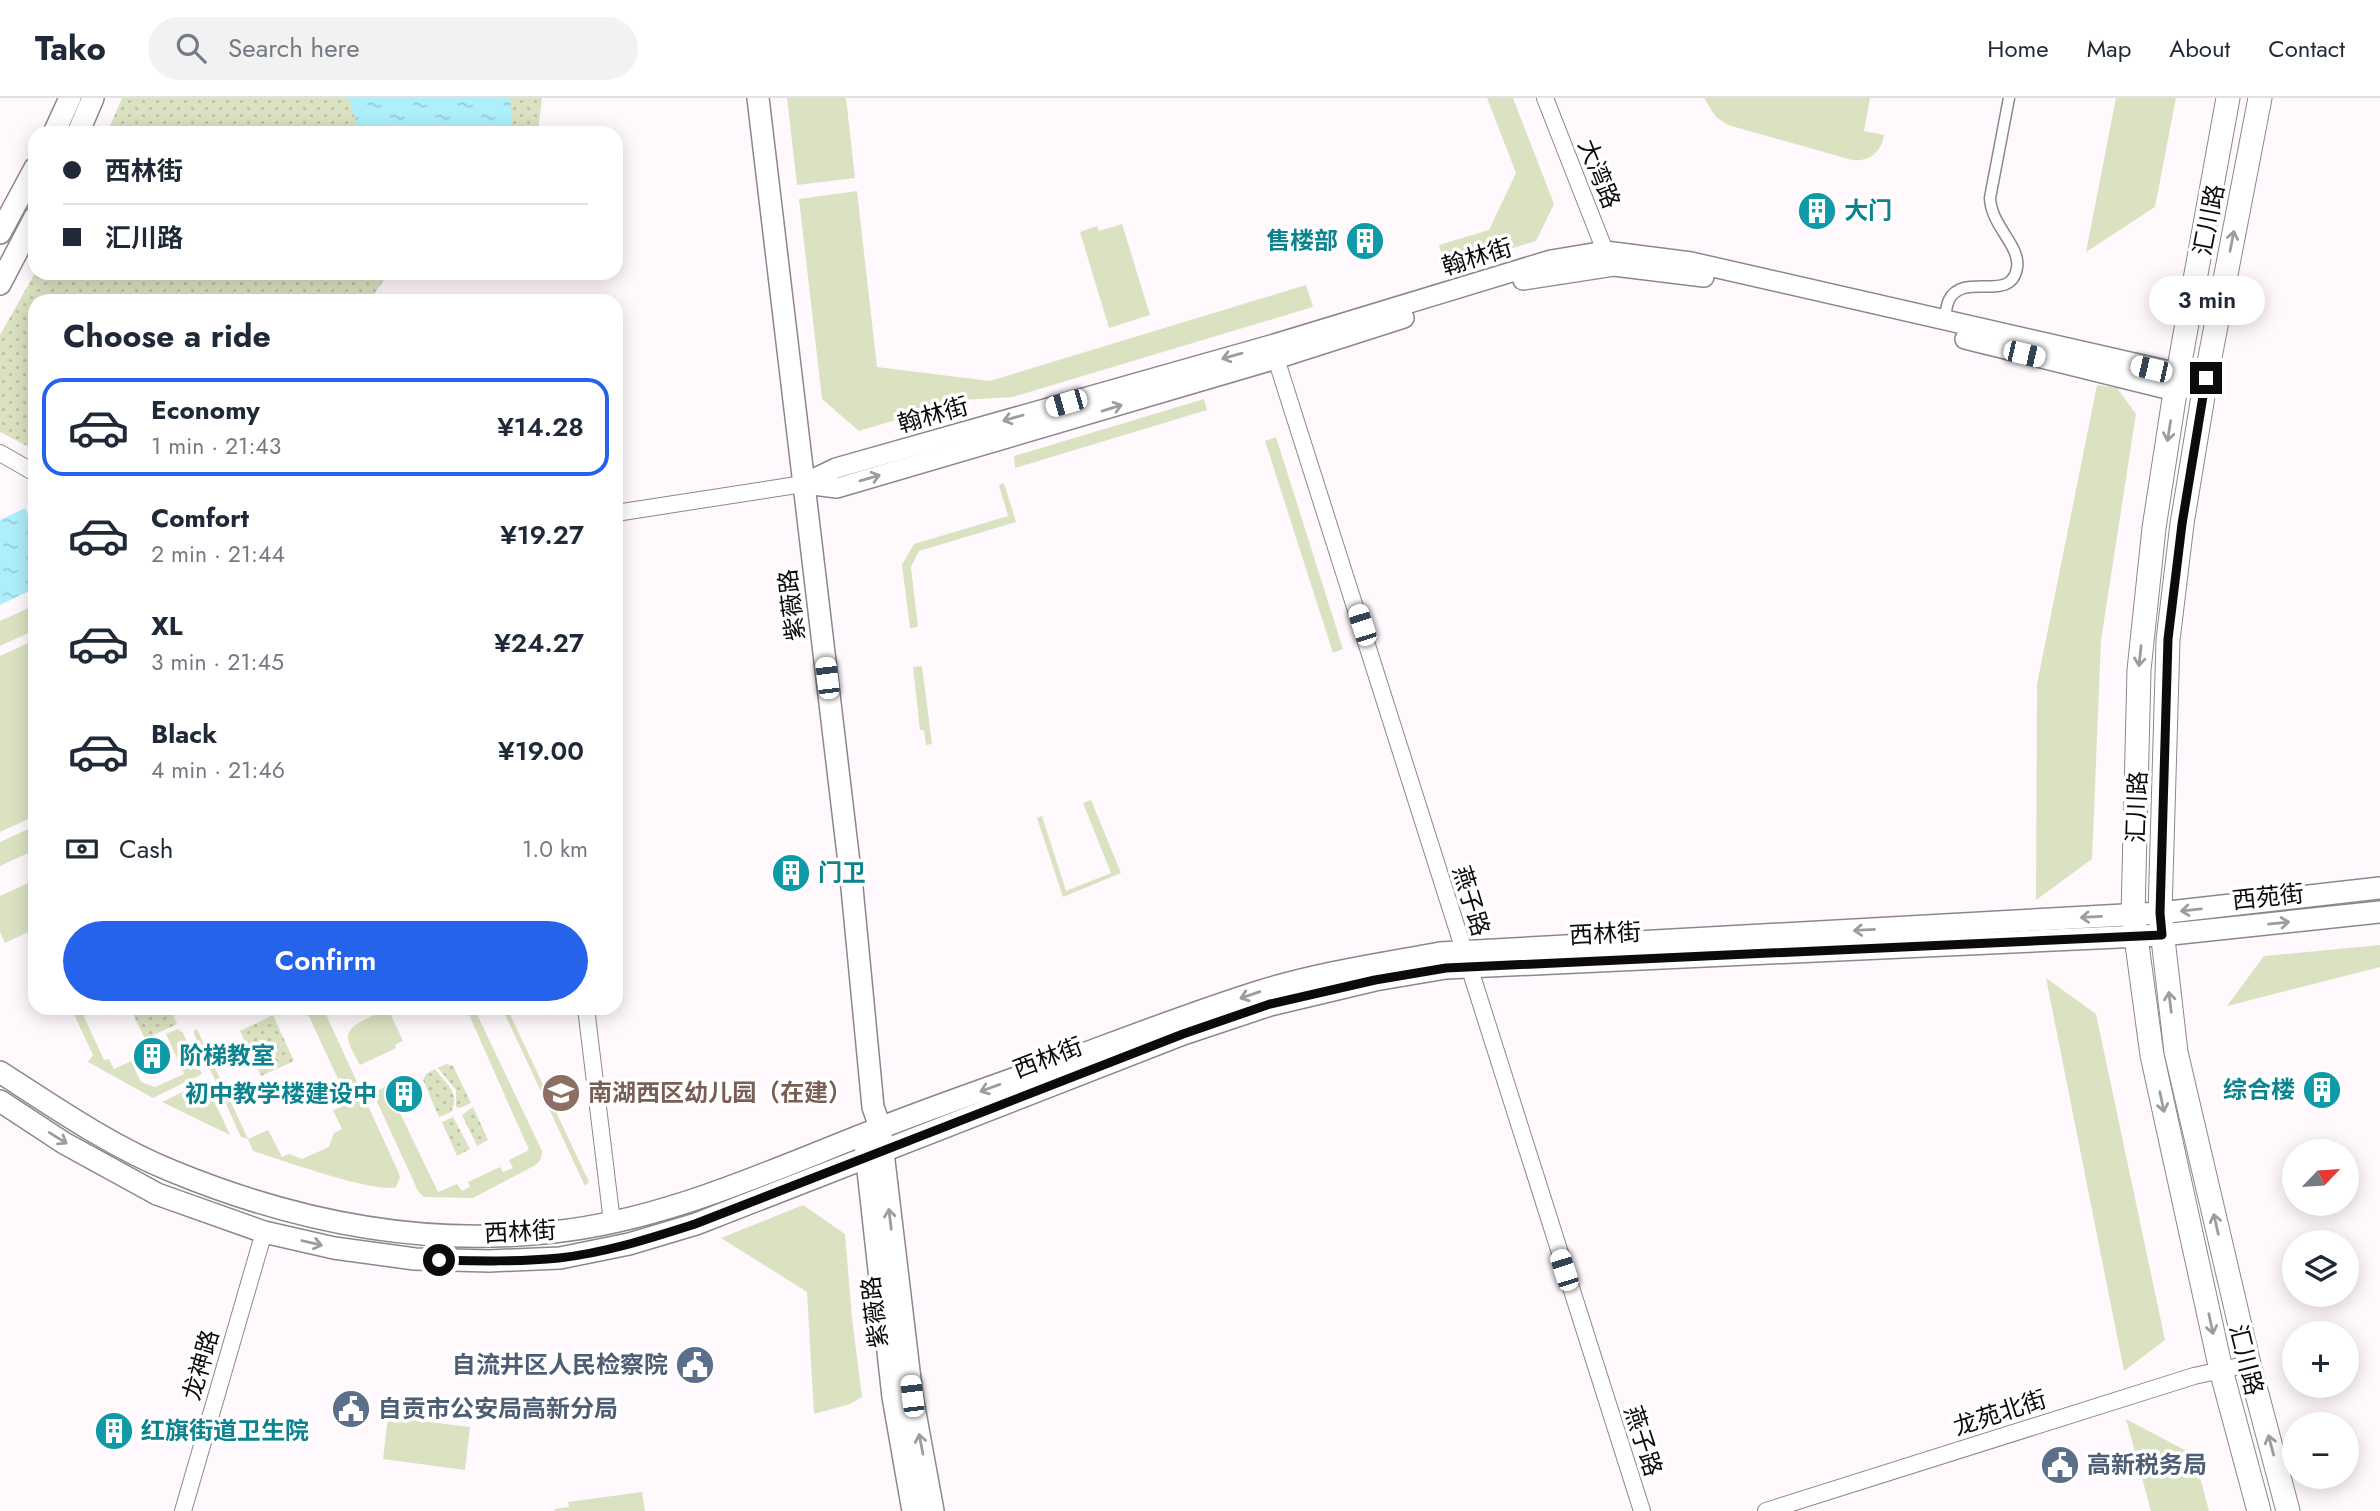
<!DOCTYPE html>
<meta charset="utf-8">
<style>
:root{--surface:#fff;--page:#f2f2f3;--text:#1f2937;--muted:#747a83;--line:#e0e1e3;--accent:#2563eb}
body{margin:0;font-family:Jost,"Noto Sans SC",sans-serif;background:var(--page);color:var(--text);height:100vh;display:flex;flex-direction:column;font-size:26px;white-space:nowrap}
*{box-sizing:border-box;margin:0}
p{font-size:23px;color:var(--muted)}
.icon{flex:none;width:38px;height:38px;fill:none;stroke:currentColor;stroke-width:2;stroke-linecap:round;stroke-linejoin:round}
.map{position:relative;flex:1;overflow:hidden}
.sheet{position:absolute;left:28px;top:196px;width:595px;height:721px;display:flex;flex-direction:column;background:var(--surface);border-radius:21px;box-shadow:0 4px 18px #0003}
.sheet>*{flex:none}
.banner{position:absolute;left:28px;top:28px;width:595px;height:154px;border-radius:21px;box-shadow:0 4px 18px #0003;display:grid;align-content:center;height:154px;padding:0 35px;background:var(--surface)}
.needle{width:46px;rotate:65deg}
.fabs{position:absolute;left:2282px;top:1041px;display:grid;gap:14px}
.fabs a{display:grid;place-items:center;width:77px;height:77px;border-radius:50%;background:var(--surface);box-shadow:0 4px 18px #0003;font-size:35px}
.end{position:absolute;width:32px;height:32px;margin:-16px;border:9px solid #0d0a0d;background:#fff;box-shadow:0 0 0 4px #fff}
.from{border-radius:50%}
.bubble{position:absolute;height:49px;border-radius:24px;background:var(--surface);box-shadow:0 4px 18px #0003;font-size:23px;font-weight:600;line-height:49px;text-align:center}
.car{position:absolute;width:21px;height:42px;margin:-21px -10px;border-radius:9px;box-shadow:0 0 5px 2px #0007;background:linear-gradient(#fff 24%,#345 0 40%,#fff 0 76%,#345 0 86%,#fff 0)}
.banner b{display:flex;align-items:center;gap:24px;height:66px;font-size:26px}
.banner b+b{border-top:2px solid var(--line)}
.banner i{width:18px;height:18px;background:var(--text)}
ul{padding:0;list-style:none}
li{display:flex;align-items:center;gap:21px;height:98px;margin:0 14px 10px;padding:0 21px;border:4px solid transparent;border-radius:21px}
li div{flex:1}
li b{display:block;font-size:26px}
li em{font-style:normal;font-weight:600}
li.on{border-color:var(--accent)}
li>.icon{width:63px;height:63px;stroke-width:1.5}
h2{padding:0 35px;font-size:32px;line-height:84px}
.pay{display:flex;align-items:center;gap:18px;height:77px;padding:0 35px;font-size:26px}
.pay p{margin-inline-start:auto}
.primary-button{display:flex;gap:14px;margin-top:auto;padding:14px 35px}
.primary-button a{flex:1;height:80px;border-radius:42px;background:var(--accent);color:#fff;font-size:28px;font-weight:600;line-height:80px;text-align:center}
header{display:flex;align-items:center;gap:42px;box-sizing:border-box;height:98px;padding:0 35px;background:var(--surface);border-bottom:2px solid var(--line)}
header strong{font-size:33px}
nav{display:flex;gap:38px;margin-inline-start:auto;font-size:24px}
.search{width:490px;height:63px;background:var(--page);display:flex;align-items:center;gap:18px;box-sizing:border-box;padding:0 24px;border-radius:38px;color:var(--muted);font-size:26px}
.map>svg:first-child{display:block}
.grass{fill:#dbe2c1}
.park{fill:url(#park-dots)}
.water{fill:url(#water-ripples)}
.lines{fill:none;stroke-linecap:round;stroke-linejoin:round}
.pedestrian-casing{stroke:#8d878d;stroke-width:13}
.minor-casing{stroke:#8d878d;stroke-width:18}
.tertiary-casing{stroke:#8d878d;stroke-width:22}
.secondary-casing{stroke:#8d878d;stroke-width:24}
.primary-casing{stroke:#8d878d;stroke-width:25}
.pedestrian{stroke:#fff;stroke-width:10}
.minor{stroke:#fff;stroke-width:16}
.tertiary{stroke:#fff;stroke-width:19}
.secondary{stroke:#fff;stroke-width:21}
.primary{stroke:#fff;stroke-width:23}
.oneway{stroke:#9e9d9e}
.route{stroke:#0d0a0d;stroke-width:9}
.labels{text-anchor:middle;stroke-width:7;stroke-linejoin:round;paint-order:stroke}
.street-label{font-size:24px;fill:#0d0a0d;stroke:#fff}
.culture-label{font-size:24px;font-weight:bold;fill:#0d838f;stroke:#fff;text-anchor:start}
.education-label{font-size:24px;font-weight:bold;fill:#785e54;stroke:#fff;text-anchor:start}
.service-label{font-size:24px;font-weight:bold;fill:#4e5e75;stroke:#fff;text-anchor:start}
</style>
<header>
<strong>Tako</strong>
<div class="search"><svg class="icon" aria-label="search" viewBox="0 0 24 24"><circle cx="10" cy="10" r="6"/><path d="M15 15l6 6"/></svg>Search here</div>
<nav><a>Home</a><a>Map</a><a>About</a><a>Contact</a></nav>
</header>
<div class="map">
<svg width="2380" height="1413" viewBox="0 0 2380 1413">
<defs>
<pattern id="park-dots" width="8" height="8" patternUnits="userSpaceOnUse" patternTransform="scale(1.75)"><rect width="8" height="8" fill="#dbe2c1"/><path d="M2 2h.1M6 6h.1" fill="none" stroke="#bbc1a5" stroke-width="1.8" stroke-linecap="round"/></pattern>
<pattern id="water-ripples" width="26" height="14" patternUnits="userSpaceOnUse" patternTransform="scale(1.75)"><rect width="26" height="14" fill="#adeffb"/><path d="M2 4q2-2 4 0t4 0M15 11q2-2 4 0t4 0" fill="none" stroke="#94ccd6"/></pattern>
</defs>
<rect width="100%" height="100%" fill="#fff9fe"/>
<g class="grass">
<path d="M787,0H846L855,80L797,87Z"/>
<path d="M1487,0H1513L1554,106L1536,143L1445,170L1439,147L1489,132L1516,75Z"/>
<path d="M1704,0H1870L1864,33L1884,37C1881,55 1869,64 1852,62L1728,27L1716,19Z"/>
<path d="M2116,0H2176L2155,109L2086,154Z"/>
<path d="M857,93L877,269L990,283L1306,187L1313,209L1013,299L963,302L859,333L822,301L799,101Z"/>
<path d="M1122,126L1150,217L1109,230L1080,134L1097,128L1099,133Z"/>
<path d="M2097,287L2117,290L2136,316L2101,542L2092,761L2036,802L2037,586Z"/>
<path d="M1204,301L1207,312L1015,370L1014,358Z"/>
<path d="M1276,339L1343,551L1333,555L1265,343Z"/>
<path d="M1004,385L1016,424L919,453L911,469L918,529L910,530L902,467L914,446L1008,418L999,387Z"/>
<path d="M35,507V532L0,548V523Z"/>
<path d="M35,542V718L0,734V558Z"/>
<path d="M922,568L932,646L926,647L924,632H920L913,569Z"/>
<path d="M1091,702L1121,775L1063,799L1037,720L1042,718L1066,793L1111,775L1083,705Z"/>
<path d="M35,728V752L0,768V744Z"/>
<path d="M35,782V831L5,845L0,834V798Z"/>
<path d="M2380,847V869L2227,908L2264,858Z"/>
<path d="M2046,880L2096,916L2165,1242L2124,1273Z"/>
<path d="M71,910H80L104,962L109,961L114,971L131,963L141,984L155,989L184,976L166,936L178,931L183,935L202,976L153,1000L88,964L93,957Z"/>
<path d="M305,910H323L398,1073L400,1079L396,1089C376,1096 278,1061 253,1053L248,1041L241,1039L194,936V933L197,931L248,1041L268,1032L282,1059L289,1056L302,1061L329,1049L334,1035L342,1031L332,1010L334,1012L349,1005L343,991L345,989L341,980L338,981Z"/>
<path d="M466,910H474L542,1053C542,1062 539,1065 532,1069L473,1100L424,1099L418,1093L373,995L387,988L438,1094L457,1086L462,1093L470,1089L468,1084L500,1069L503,1074L513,1070L509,1062L529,1052Z"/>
<path d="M502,910H507L589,1084L585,1088Z"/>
<path d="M388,911L403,943L395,947L396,950L360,967C356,959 349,949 348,940C347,925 377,917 388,911Z"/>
<path d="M205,983L230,1037L162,1004Z"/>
<path d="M803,1107L845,1136L852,1220L862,1299L850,1306L814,1316L807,1194L721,1140Z"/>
<path d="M388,1319L470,1329L465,1372L383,1361Z"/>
<path d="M2126,1321L2194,1357L2209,1413H2151Z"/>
<path d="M642,1394L645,1413H555L554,1411L569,1409L568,1404Z"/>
</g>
<g class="park">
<path d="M122,0H542L538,35H107Z"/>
<path d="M35,175H389L372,199L373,203H35V352L0,334V237Z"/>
<path d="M130,910H170L177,926L145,941Z"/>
<path d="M273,917L294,963L261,978L240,933Z"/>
<path d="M446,966L453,968L455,972L471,1005L460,1010L456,1009V992L438,970Z"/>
<path d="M435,971C446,986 461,995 451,1014L439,1019L423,982L426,976Z"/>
<path d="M473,1009L488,1042L477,1048L462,1017Z"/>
<path d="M453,1019L470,1051L457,1058L442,1024Z"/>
</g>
<g class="water">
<path d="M348,0H510L512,26L510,35H360Z"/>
<path d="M25,410L35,432V490L0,507V422Z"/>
</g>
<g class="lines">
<g class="pedestrian-casing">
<path id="pedestrian" d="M1944,223C1946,216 1946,208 1949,202C1963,173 2011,206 2017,170C2021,148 1991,128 1990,100L2009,0"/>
</g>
<g class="minor-casing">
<g id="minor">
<path d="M1545,0L1605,153V163"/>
<path d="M1273,251L1642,1413"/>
<path d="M0,355L35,375"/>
<path d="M616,415L803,386"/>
<path d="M586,910L612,1124"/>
<path d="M183,1413L264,1134"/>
<path d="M1766,1413L2194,1278L2249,1266"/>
</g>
</g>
<g class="tertiary-casing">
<g id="tertiary">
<path d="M1523,182L1614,168L1704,179"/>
<path d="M1965,241L2175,293"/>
<path d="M803,386L836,370L1271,247L1551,162L1605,153L1691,164L2178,275"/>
<path d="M805,386L837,390L1276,261L1404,220"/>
</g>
</g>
<g class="secondary-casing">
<g id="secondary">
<path d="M758,0L852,790L873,1009L880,1029L912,1298L933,1413"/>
<path d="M54,35L70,0"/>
<path d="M78,35L93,0"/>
<path d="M0,135L35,70"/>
<path d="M0,186L35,119"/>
<path d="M0,974C54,1009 112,1049 172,1073C293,1123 423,1149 553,1134C667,1122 774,1071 880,1030C946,1004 1014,981 1081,957C1140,935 1200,912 1261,893C1319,875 1380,866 1440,855L2160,815L2380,790"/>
<path d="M0,1003L64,1045L157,1096L264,1134L334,1150L415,1161L489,1163L560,1160L629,1146L696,1126L1183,936L1270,907L1375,882L1446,870L2162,837L2380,814"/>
<path d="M865,1045L893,1299L913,1413"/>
</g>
</g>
<g class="primary-casing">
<g id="primary">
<path d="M2228,0L2178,275L2154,430L2139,572L2133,817L2152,957L2221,1272L2259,1413"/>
<path d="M2260,0L2206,280L2182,426L2168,542L2160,815L2176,954L2249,1266L2288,1413"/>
</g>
</g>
<use href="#pedestrian" class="pedestrian"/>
<use href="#minor" class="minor"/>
<use href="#tertiary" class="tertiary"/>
<use href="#secondary" class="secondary"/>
<use href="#primary" class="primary"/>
</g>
<defs><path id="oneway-shaft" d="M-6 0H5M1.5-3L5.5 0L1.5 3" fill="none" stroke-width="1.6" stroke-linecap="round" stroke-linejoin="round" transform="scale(1.75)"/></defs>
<g class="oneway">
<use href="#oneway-shaft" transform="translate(2232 143) rotate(-79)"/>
<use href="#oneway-shaft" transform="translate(1232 258) rotate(164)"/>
<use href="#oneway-shaft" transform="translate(1112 310) rotate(-17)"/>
<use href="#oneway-shaft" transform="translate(1013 320) rotate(164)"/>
<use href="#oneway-shaft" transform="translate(2169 333) rotate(99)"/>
<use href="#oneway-shaft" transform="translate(870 380) rotate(-16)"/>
<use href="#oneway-shaft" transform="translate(2140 558) rotate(96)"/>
<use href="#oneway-shaft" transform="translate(2191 812) rotate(174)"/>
<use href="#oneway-shaft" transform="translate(2091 819) rotate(177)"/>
<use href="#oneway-shaft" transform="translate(2279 825) rotate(-6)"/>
<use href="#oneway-shaft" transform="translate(1864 832) rotate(177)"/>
<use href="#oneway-shaft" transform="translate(1250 897) rotate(161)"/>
<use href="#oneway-shaft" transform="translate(2170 904) rotate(-97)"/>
<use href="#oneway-shaft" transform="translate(990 990) rotate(160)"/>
<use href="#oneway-shaft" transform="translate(2162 1004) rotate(78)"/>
<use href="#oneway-shaft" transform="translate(58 1040) rotate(32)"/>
<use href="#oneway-shaft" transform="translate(890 1121) rotate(-97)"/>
<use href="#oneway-shaft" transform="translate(2216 1126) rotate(-103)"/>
<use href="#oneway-shaft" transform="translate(312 1145) rotate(13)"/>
<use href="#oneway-shaft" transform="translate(2211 1226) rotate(78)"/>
<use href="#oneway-shaft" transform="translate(921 1346) rotate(-101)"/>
<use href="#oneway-shaft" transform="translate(2271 1347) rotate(-105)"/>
</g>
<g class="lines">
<path class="route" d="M439,1162C479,1163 519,1164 559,1160C605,1155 651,1140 695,1126L1183,936L1270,906L1375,882L1446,870L2162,837L2160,815L2168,541L2182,426L2206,280"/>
</g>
<defs>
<g id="building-disc" transform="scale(2.0125)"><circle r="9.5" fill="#0f9aa8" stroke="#fff"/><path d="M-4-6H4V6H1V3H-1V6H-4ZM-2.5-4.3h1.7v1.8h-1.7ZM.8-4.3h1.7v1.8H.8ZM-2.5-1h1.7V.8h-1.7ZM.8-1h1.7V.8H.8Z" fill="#fff"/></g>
<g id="school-disc" transform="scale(2.0125)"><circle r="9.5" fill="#8d6e63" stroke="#fff"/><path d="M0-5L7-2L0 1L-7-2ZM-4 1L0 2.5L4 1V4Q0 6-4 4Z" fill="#fff"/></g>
<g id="civic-disc" transform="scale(2.0125)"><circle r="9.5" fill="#5c6f8a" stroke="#fff"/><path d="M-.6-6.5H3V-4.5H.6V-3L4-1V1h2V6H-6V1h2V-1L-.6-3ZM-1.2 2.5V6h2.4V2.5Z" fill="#fff"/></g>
</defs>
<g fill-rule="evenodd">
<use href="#building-disc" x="1817" y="113"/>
<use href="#building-disc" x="1365" y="143"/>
<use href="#building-disc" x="791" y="775"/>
<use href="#building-disc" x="152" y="958"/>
<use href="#building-disc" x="2322" y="992"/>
<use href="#school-disc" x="561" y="995"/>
<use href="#building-disc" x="404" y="996"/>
<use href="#civic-disc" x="695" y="1267"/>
<use href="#civic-disc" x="351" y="1311"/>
<use href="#building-disc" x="114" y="1333"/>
<use href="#civic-disc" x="2060" y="1367"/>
</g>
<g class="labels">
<g class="street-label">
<text transform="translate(1599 76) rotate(68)" y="8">大湾路</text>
<text transform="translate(2209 122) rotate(-79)" y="8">汇川路</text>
<text transform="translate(1477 159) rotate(-17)" y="8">翰林街</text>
<text transform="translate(933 317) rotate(-16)" y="8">翰林街</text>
<text transform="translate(792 507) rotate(-97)" y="8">紫薇路</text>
<text transform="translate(2137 709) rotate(-88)" y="8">汇川路</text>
<text transform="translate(2268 799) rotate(-6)" y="8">西苑街</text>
<text transform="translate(1471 803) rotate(73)" y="8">燕子路</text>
<text transform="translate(1605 836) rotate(-3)" y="8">西林街</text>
<text transform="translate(1048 960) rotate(-21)" y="8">西林街</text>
<text transform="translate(520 1134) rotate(-3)" y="8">西林街</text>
<text transform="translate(875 1214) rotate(-97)" y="8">紫薇路</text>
<text transform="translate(2246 1262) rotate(76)" y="8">汇川路</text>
<text transform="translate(201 1267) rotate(-74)" y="8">龙神路</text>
<text transform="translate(2000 1315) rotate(-18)" y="8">龙苑北街</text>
<text transform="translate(1643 1343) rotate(72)" y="8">燕子路</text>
</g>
<g class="culture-label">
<text x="1844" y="121">大门</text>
<text x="1338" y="151" text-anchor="end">售楼部</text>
<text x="818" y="783">门卫</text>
<text x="179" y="966">阶梯教室</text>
<text x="2295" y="1000" text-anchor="end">综合楼</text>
<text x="377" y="1004" text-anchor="end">初中教学楼建设中</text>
<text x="141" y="1341">红旗街道卫生院</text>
</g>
<g class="education-label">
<text x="588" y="1003">南湖西区幼儿园（在建）</text>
</g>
<g class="service-label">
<text x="668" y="1275" text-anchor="end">自流井区人民检察院</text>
<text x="378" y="1319">自贡市公安局高新分局</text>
<text x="2087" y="1375">高新税务局</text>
</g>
</g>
</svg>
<div class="fabs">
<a><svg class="needle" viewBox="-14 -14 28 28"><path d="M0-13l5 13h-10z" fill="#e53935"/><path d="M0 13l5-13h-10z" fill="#747a83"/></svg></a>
<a><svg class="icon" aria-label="layers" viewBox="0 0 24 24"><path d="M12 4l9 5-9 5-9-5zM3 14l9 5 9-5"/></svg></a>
<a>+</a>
<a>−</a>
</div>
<i class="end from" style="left:439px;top:1162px"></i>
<i class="end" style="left:2206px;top:280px"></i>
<div class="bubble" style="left:2149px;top:178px;width:116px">3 min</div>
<i class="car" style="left:2024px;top:256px;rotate:103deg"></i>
<i class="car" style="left:2151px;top:271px;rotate:283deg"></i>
<i class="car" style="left:1066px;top:305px;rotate:254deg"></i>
<i class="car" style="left:1362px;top:527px;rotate:342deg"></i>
<i class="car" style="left:827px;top:580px;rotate:353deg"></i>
<i class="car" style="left:1564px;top:1172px;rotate:342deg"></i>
<i class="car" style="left:912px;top:1298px;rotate:353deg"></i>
<div class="banner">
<b><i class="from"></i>西林街</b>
<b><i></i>汇川路</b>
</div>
<section class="sheet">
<h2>Choose a ride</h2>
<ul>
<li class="on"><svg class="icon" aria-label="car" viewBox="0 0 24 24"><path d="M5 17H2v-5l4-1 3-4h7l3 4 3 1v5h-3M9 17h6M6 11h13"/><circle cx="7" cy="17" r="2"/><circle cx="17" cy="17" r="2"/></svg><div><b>Economy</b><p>1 min · 21:43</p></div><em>¥14.28</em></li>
<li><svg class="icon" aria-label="car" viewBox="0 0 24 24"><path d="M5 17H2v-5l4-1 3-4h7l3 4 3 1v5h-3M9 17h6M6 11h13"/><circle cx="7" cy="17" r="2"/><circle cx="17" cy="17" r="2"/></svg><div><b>Comfort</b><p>2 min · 21:44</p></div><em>¥19.27</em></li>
<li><svg class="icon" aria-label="car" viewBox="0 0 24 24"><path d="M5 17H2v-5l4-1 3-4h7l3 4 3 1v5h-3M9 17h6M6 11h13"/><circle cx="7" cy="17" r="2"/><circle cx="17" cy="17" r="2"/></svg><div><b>XL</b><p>3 min · 21:45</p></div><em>¥24.27</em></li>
<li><svg class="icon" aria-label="car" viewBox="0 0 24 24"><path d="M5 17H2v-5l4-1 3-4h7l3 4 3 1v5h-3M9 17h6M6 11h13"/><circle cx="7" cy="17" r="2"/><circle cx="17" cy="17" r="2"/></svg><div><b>Black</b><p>4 min · 21:46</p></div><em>¥19.00</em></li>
</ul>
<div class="pay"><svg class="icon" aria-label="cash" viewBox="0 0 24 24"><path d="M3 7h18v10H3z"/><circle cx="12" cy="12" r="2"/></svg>Cash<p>1.0 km</p></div>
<div class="primary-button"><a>Confirm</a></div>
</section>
</div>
